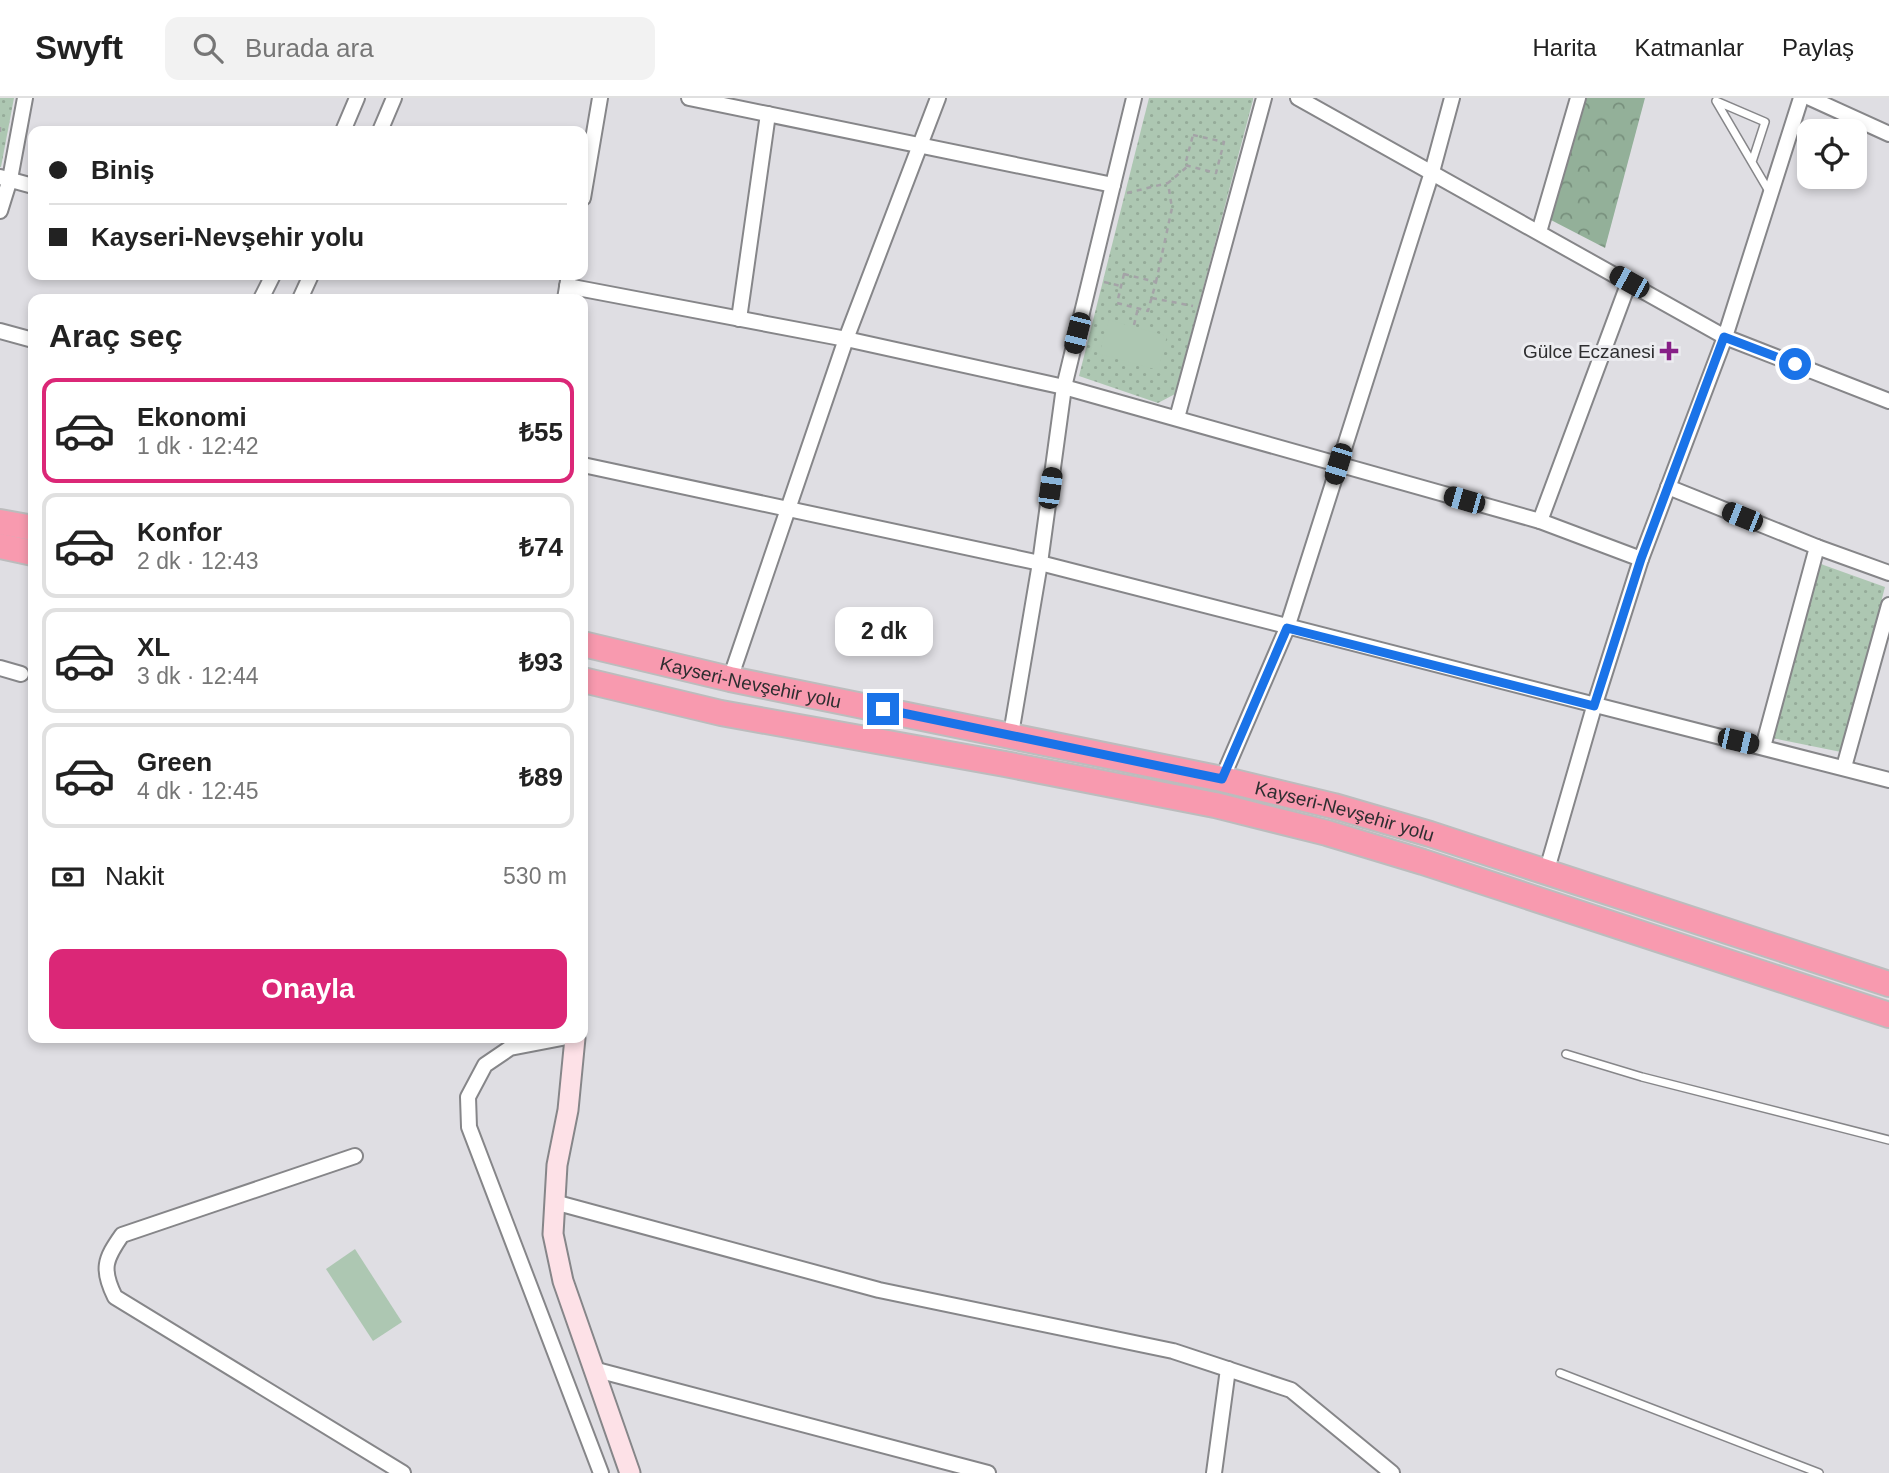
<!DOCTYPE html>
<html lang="tr">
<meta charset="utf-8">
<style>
:root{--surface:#fff;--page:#f2f2f2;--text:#222;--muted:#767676;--line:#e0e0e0;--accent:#db2777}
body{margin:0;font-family:Arial,sans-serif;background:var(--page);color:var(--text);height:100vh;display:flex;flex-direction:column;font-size:26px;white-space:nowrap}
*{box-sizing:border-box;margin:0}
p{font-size:23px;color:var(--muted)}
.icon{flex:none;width:38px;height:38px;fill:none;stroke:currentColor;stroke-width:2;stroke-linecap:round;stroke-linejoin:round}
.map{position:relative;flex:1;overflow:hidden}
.side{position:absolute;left:28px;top:196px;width:560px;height:749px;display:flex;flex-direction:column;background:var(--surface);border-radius:14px;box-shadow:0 4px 10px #0003}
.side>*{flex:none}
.banner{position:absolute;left:28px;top:28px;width:560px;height:154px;border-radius:14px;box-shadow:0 4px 10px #0003;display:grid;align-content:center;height:154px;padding:0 21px;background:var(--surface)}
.buttons{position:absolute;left:1797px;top:21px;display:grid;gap:14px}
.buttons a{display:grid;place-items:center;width:70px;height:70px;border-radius:14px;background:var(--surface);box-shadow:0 4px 10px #0003;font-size:35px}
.end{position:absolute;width:32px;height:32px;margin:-16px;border:9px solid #1a73e8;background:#fff;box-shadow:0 0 0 4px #fff}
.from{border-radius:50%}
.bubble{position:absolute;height:49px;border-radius:14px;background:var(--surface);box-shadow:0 4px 10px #0003;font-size:23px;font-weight:700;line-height:49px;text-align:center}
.car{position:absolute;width:21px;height:42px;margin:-21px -10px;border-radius:9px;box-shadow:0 0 5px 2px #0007;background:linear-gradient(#222 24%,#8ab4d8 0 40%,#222 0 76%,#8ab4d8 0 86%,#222 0)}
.banner b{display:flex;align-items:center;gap:24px;height:66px;font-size:26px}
.banner b+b{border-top:2px solid var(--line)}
.banner i{width:18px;height:18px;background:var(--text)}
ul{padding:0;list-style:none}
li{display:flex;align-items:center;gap:21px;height:105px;margin:0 14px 10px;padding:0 7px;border:4px solid var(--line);border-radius:14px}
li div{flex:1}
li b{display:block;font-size:26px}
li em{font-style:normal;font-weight:700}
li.on{border-color:var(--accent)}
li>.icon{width:63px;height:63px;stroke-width:1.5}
h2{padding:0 21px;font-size:32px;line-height:84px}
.pay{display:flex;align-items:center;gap:18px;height:77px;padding:0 21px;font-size:26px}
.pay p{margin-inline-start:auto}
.primary-button{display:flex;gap:14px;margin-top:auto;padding:14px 21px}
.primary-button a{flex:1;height:80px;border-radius:14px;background:var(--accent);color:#fff;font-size:28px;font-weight:700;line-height:80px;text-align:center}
header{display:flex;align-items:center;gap:42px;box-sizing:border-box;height:98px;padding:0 35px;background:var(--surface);border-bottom:2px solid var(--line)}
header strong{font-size:33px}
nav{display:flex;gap:38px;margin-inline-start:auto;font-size:24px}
.search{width:490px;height:63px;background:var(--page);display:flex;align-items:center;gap:18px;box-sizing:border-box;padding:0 24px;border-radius:14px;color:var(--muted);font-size:26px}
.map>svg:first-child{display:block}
.forest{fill:url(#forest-crowns)}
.park{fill:url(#park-dots)}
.pitch{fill:#adc7b2}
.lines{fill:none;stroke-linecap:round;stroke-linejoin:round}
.lane-casing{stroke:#868689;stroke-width:10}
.street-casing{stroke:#868689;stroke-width:18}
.secondary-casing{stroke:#868689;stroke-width:23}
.highway-casing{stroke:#bcbcbd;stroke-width:28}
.path{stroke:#a4a3a7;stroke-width:2.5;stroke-dasharray:5 5;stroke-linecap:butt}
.lane{stroke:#fff;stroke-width:7}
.street{stroke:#fff;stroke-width:14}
.secondary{stroke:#fde1e7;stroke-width:19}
.highway{stroke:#f89aaf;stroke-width:24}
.route{stroke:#1a73e8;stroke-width:9}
.poi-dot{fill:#871f87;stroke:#ececf0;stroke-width:2.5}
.labels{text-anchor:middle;stroke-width:6;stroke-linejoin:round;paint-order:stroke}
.poi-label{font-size:19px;fill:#2e2e30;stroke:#ececf0;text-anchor:end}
.street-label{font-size:19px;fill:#2e2e30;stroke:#ececf0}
</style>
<header>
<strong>Swyft</strong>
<div class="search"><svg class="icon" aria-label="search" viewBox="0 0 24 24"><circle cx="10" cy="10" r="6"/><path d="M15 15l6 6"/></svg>Burada ara</div>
<nav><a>Harita</a><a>Katmanlar</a><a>Paylaş</a></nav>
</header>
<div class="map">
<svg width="1889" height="1375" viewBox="0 0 1889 1375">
<defs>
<pattern id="forest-crowns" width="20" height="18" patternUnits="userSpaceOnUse" patternTransform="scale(1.75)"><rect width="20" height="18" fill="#93b099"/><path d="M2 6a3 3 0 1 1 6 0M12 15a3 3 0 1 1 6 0" fill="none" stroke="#78907d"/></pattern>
<pattern id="park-dots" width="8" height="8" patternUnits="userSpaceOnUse" patternTransform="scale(1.75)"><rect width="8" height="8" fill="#adc7b2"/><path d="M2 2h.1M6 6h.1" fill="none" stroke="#95ab99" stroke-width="1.8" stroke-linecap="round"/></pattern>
</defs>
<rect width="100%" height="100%" fill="#dfdee3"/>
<path class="forest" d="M1583,0H1645L1605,150L1549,121Z"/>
<g class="park">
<path d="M0,0H14L1,69H0Z"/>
<path d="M1149,0H1253V2L1175,296L1158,305L1079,278Z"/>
<path d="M1818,465L1885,489L1841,654L1772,640Z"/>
</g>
<g class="pitch">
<path d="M1109,222L1167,238L1158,272L1099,256Z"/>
<path d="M355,1151L402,1224L373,1243L326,1171Z"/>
</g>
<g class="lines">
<g class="lane-casing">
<g id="lane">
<path d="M1752,64L1765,24L1716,3L1770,95"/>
<path d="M1566,956L1642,979L1889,1042"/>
<path d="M1560,1275L1819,1375"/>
</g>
</g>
<g class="street-casing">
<g id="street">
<path d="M689,0L1113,87"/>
<path d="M1298,0L1725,239L1889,303"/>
<path d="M1810,0L1889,36"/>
<path d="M343,33L357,0"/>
<path d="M380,33L394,0"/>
<path d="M0,79L33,88"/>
<path d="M583,100L600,0"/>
<path d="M0,113L10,81L25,0"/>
<path d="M1539,134L1578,0"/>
<path d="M567,188L846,241L1064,289L1540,423L1641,461"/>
<path d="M261,201L273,177"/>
<path d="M300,201L311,177"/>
<path d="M565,201L569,177"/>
<path d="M739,221L768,16"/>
<path d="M0,233L33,242"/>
<path d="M1177,320L1264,0"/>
<path d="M583,367L1040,465L1889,682"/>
<path d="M1668,389L1817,449L1889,475"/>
<path d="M1540,423L1629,184"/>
<path d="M0,570L21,576"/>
<path d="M730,581L846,241L938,0"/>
<path d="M1011,636L1040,465L1064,289L1134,0"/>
<path d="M1763,649L1817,449"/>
<path d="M1844,669L1889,507"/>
<path d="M1222,681L1287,530L1432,74L1452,0"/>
<path d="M1546,775L1594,609L1641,461L1725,239L1801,0"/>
<path d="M562,940L510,950L485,967L468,999L469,1029L601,1375"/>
<path d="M355,1058L122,1137C105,1161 101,1171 115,1199L403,1375"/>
<path d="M554,1104L879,1192L1173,1253L1291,1292L1392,1375"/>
<path d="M593,1271L988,1375"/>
<path d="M1214,1375L1228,1271"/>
</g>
</g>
<g class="secondary-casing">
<path id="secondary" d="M575,940L568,1012L557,1067L553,1136L563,1183L630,1375"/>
</g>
<g class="highway-casing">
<g id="highway">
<path d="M0,424L33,430"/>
<path d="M0,448L33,455"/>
<path id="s1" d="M583,546L730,581L1222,681L1334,708L1430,736L1889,886"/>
<path d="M583,582L721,615L1005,666L1215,707L1327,735L1423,764L1889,917"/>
</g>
</g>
<g class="path">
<path d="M0,29V34"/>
<path d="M1193,37L1224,44L1216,75L1185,67Z"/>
<path d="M1127,95L1168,85"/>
<path d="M1124,176L1156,184L1148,213L1117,205Z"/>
<path d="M1104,184L1121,188"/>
<path d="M1156,184L1172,110L1168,85L1188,68"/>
<path d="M1152,200L1193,208"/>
<path d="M1134,227L1138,210"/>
</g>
<use href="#lane" class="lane"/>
<use href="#street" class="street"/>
<use href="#secondary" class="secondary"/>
<use href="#highway" class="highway"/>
</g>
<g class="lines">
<path class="route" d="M883,611L1222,681L1287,530L1594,608L1641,461L1724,239L1795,266"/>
</g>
<path class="poi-dot" d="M1665.5 242.5h7v7h7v7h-7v7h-7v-7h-7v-7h7z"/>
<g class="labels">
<g class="poi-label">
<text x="1655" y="260">Gülce Eczanesi</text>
</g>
<g class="street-label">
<text dy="7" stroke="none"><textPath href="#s1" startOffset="172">Kayseri-Nevşehir yolu</textPath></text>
<text dy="7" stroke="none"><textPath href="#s1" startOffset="780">Kayseri-Nevşehir yolu</textPath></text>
</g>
</g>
</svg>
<div class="buttons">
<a><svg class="icon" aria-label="locate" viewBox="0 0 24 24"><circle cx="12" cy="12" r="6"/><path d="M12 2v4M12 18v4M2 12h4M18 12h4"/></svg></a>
</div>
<i class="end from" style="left:1795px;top:266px"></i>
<i class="end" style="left:883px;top:611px"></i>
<div class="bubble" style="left:835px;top:509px;width:98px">2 dk</div>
<i class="car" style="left:1629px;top:184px;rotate:299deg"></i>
<i class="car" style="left:1077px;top:235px;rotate:194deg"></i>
<i class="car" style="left:1338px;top:366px;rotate:197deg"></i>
<i class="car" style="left:1050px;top:390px;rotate:8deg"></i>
<i class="car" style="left:1464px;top:402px;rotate:286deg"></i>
<i class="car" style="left:1742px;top:419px;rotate:292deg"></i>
<i class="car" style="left:1738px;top:643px;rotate:103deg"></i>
<div class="banner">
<b><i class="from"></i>Biniş</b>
<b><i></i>Kayseri-Nevşehir yolu</b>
</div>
<section class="side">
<h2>Araç seç</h2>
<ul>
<li class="on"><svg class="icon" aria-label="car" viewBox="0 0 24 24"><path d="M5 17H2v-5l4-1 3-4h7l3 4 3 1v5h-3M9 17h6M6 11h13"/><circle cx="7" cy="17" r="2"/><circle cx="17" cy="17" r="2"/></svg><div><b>Ekonomi</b><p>1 dk · 12:42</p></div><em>₺55</em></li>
<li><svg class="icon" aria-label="car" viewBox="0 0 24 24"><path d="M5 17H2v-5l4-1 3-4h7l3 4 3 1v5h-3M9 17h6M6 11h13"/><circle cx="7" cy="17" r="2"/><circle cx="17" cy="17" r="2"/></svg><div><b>Konfor</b><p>2 dk · 12:43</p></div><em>₺74</em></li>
<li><svg class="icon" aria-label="car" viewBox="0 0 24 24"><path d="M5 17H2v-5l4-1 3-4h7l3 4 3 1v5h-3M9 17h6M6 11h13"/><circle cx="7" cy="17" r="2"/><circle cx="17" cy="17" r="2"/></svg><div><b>XL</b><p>3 dk · 12:44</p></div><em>₺93</em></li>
<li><svg class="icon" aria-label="car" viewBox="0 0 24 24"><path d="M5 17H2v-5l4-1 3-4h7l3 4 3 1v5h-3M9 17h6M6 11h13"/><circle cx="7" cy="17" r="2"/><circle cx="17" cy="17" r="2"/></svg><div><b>Green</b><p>4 dk · 12:45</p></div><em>₺89</em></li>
</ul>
<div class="pay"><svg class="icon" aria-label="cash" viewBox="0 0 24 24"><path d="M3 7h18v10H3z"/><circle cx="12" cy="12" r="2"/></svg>Nakit<p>530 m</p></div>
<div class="primary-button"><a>Onayla</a></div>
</section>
</div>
